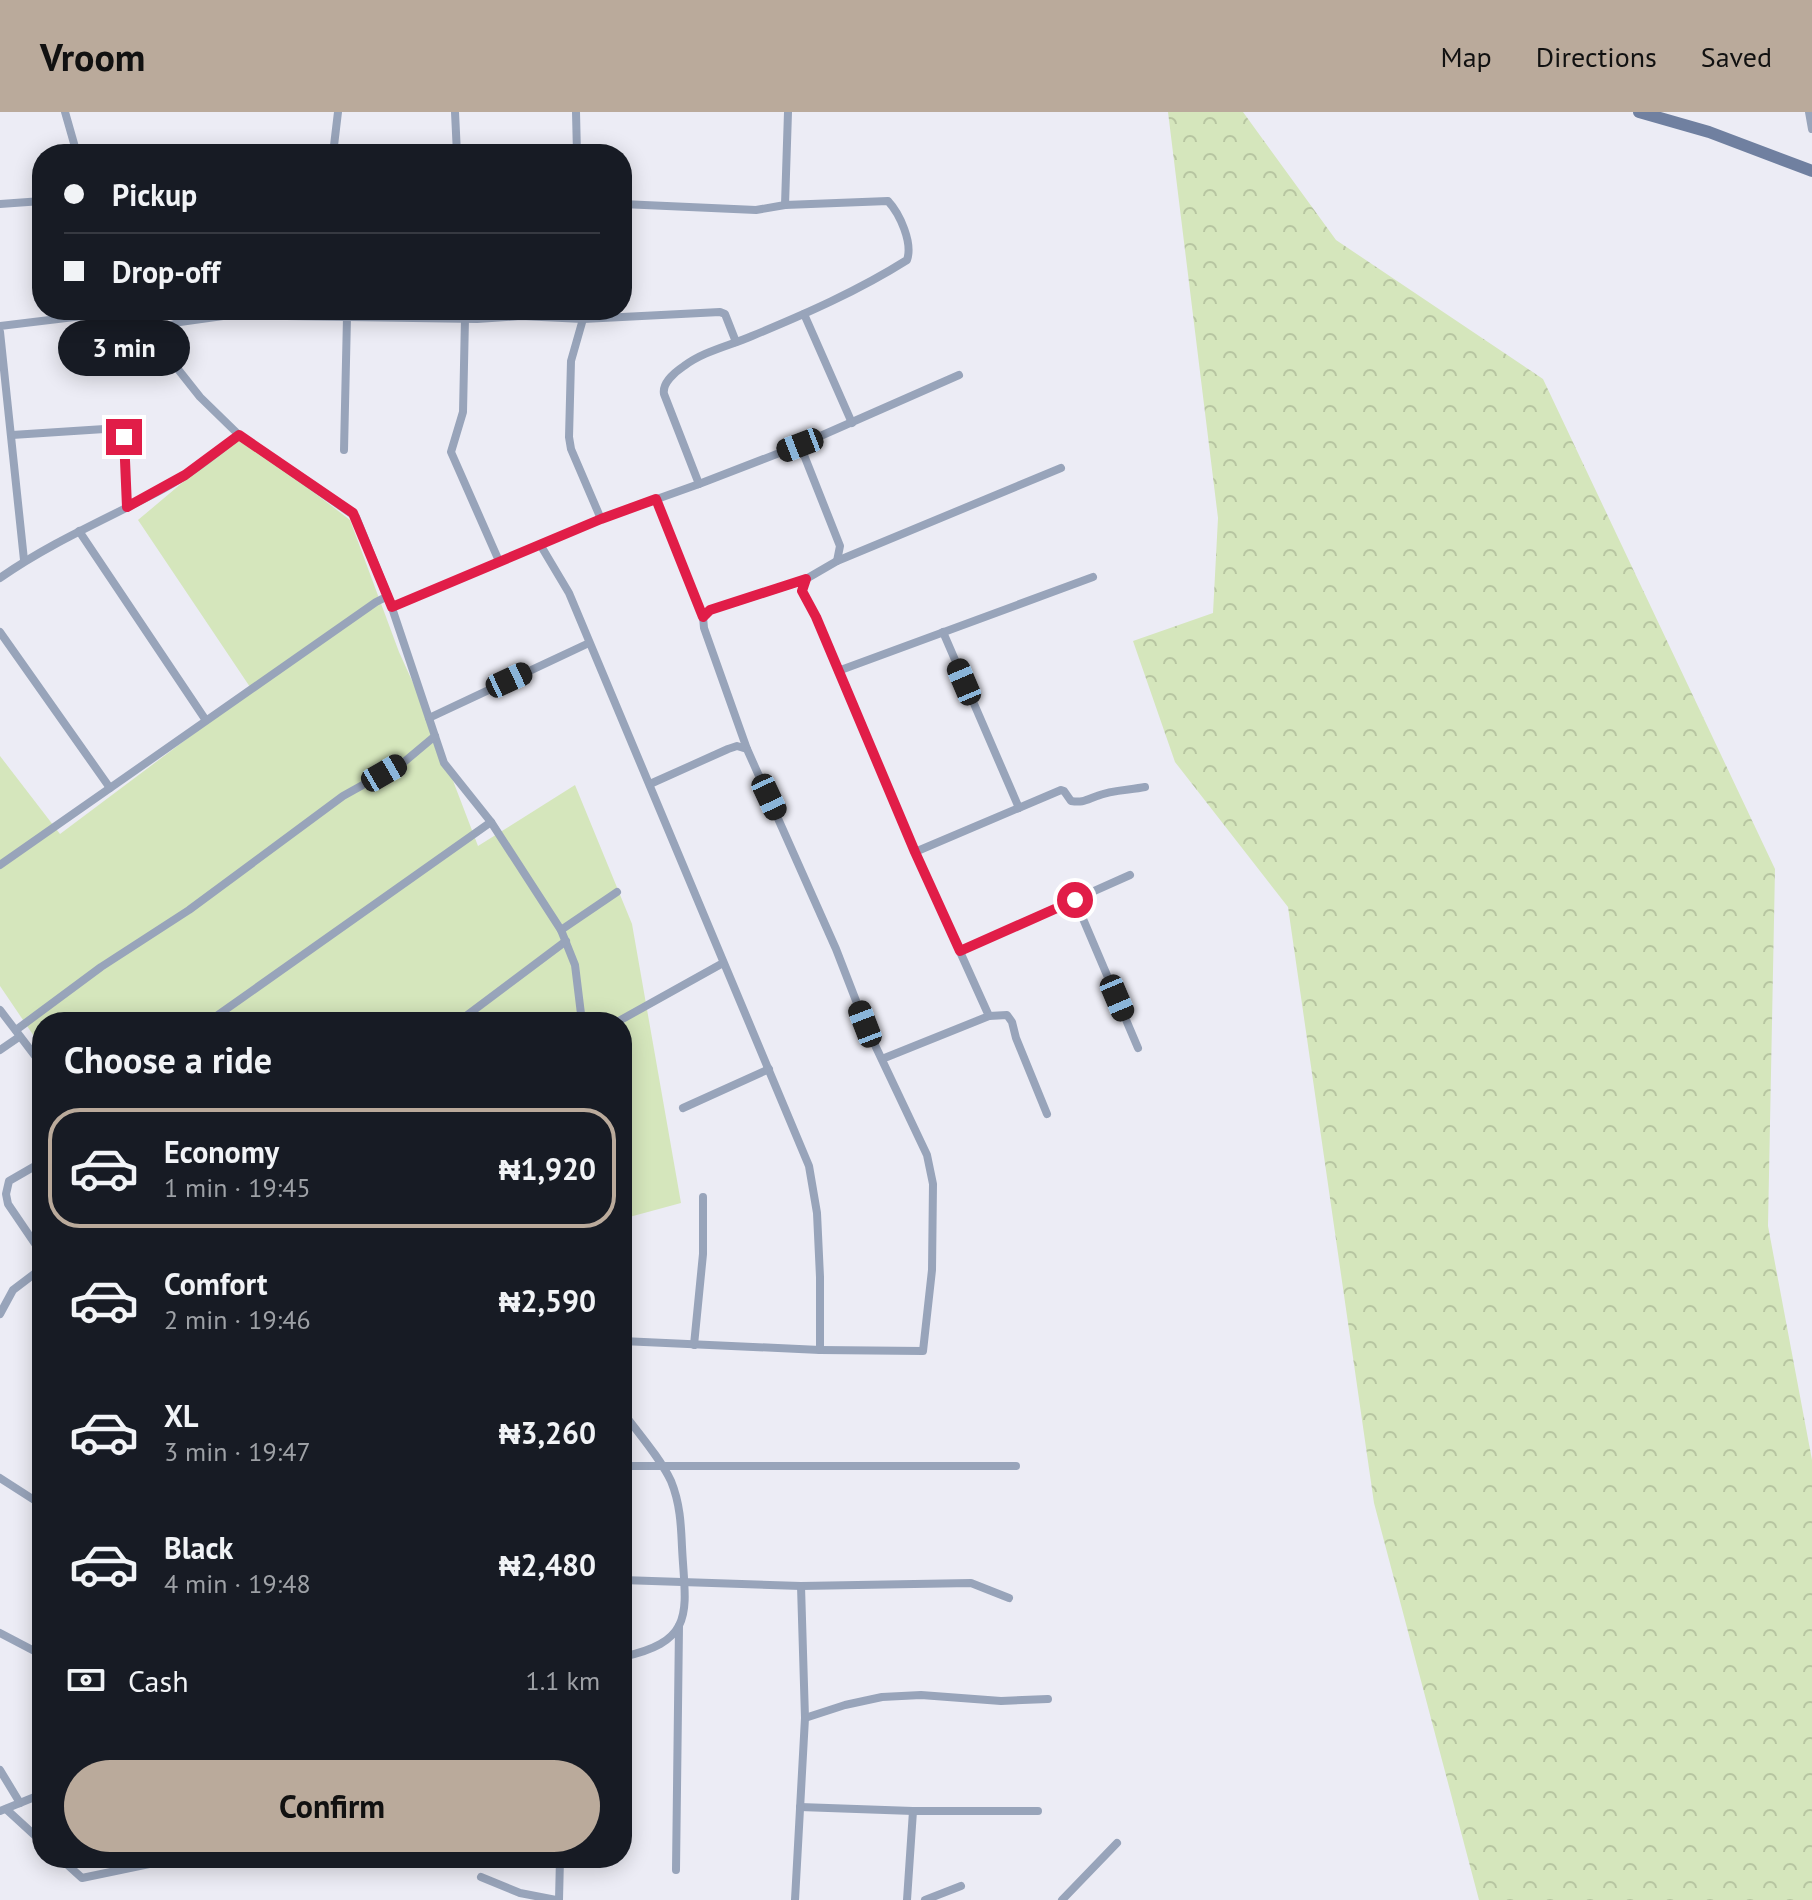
<!DOCTYPE html>
<meta charset="utf-8">
<style>
:root{--surface:#171b24;--page:#20242c;--text:#f1f3f6;--muted:#9ea1a6;--line:#363941;--accent:#baaa9b}
body{margin:0;font-family:"PT Sans",sans-serif;background:var(--page);color:var(--text);height:100vh;display:flex;flex-direction:column;font-size:30px;white-space:nowrap}
*{box-sizing:border-box;margin:0}
p{font-size:26px;color:var(--muted)}
.icon{flex:none;width:44px;height:44px;fill:none;stroke:currentColor;stroke-width:2;stroke-linecap:round;stroke-linejoin:round}
.map{position:relative;flex:1;overflow:hidden}
.drawer{position:absolute;left:32px;top:900px;width:600px;height:856px;display:flex;flex-direction:column;background:var(--surface);border-radius:32px;box-shadow:0 4px 20px #0003}
.drawer>*{flex:none}
.banner{position:absolute;left:32px;top:32px;width:600px;height:176px;border-radius:32px;box-shadow:0 4px 20px #0003;display:grid;align-content:center;height:176px;padding:0 32px;background:var(--surface)}
.end{position:absolute;width:36px;height:36px;margin:-18px;border:10px solid #e11d48;background:#fff;box-shadow:0 0 0 4px #fff}
.from{border-radius:50%}
.bubble{position:absolute;height:56px;border-radius:28px;background:var(--surface);box-shadow:0 4px 20px #0003;font-size:26px;font-weight:600;line-height:56px;text-align:center}
.car{position:absolute;width:24px;height:48px;margin:-24px -12px;border-radius:10px;box-shadow:0 0 6px 2px #0007;background:linear-gradient(#222 24%,#8ab4d8 0 40%,#222 0 76%,#8ab4d8 0 86%,#222 0)}
.banner b{display:flex;align-items:center;gap:28px;height:76px;font-size:30px}
.banner b+b{border-top:2px solid var(--line)}
.banner i{width:20px;height:20px;background:var(--text)}
ul{padding:0;list-style:none}
li{display:flex;align-items:center;gap:24px;height:120px;margin:0 16px 12px;padding:0 16px;border:4px solid transparent;border-radius:32px}
li div{flex:1}
li b{display:block;font-size:30px}
li em{font-style:normal;font-weight:600}
li.active{border-color:var(--accent)}
li>.icon{width:72px;height:72px;stroke-width:1.5}
h2{padding:0 32px;font-size:36px;line-height:96px}
.pay{display:flex;align-items:center;gap:20px;height:88px;padding:0 32px;font-size:30px}
.pay p{margin-inline-start:auto}
.primary-button{display:flex;gap:16px;margin-top:auto;padding:16px 32px}
.primary-button a{flex:1;height:92px;border-radius:48px;background:var(--accent);color:#111;font-size:32px;font-weight:600;line-height:92px;text-align:center}
header{display:flex;align-items:center;gap:48px;box-sizing:border-box;height:112px;padding:0 40px;background:var(--accent);color:#111}
header strong{font-size:38px}
nav{display:flex;gap:44px;margin-inline-start:auto;font-size:28px}
.map>svg:first-child{display:block}
.green{fill:#d5e6bc}
.forest{fill:url(#forest-crowns)}
.lines{fill:none;stroke-linecap:round;stroke-linejoin:round}
.minor{stroke:#98a4ba;stroke-width:8}
.secondary{stroke:#7080a0;stroke-width:12}
.route{stroke:#e11d48;stroke-width:10}
</style>
<header>
<strong>Vroom</strong>
<nav><a>Map</a><a>Directions</a><a>Saved</a></nav>
</header>
<div class="map">
<svg width="1812" height="1788" viewBox="0 0 1812 1788">
<defs>
<pattern id="forest-crowns" width="20" height="18" patternUnits="userSpaceOnUse" patternTransform="scale(2)"><rect width="20" height="18" fill="#d5e6bc"/><path d="M2 6a3 3 0 1 1 6 0M12 15a3 3 0 1 1 6 0" fill="none" stroke="#b7c5a1"/></pattern>
</defs>
<rect width="100%" height="100%" fill="#ececf5"/>
<path class="green" d="M239,323L350,408L399,540L429,606L478,734L575,673L632,812L681,1091L622,1107V910H42V936L0,874V644L60,722L252,578L138,408Z"/>
<path class="forest" d="M1168,0H1243L1336,128L1543,267L1775,757L1768,1114L1812,1348V1788H1479L1374,1391L1288,795L1175,650L1133,529L1213,501L1218,406Z"/>
<g class="lines">
<g class="minor">
<path d="M65,0L77,42"/>
<path d="M455,0L457,42"/>
<path d="M576,0L577,42"/>
<path d="M1809,0L1812,17"/>
<path d="M333,42L338,0"/>
<path d="M0,92L42,89"/>
<path d="M622,92L756,98L785,93"/>
<path d="M131,198L200,285L239,323L356,405L388,484L444,651L491,710L561,818L575,853L582,910"/>
<path d="M804,202L852,311"/>
<path d="M465,206L463,300L451,340L499,449"/>
<path d="M583,207L571,249L569,325L571,337L601,407"/>
<path d="M0,214L91,203L102,198"/>
<path d="M0,220L24,448"/>
<path d="M149,221L180,210L230,203L477,207L521,204L583,207L720,200L725,202L736,230"/>
<path d="M12,323L120,316L124,325L127,395"/>
<path d="M800,333L959,263"/>
<path d="M344,338L347,205"/>
<path d="M699,372L800,333L840,434L837,449L806,467L802,479L816,505L915,740L989,904L882,947"/>
<path d="M656,387L703,505"/>
<path d="M79,419L205,607"/>
<path d="M541,434L569,481L809,1054L817,1101L820,1165V1238L622,1229"/>
<path d="M837,449L1061,356"/>
<path d="M0,466C51,430 109,406 163,377C191,362 215,343 239,323"/>
<path d="M392,495L601,407L699,372L664,282C662,271 675,260 684,254C704,239 729,234 752,224C805,202 858,179 907,148C913,131 900,102 888,89L785,93L788,0"/>
<path d="M0,520L110,676"/>
<path d="M943,520L1019,696"/>
<path d="M838,559L1093,465"/>
<path d="M429,606L589,531"/>
<path d="M747,637L704,516L703,505L710,498L805,468"/>
<path d="M650,672L728,637L737,634L747,637L836,837L865,912L927,1043L933,1072L932,1158L923,1239L820,1238"/>
<path d="M915,740L1061,678L1064,679L1071,689C1083,691 1086,688 1097,684C1111,678 1130,678 1145,675"/>
<path d="M0,753L376,490L388,484"/>
<path d="M1075,788L1138,936"/>
<path d="M561,818L617,780"/>
<path d="M960,839L1130,763"/>
<path d="M0,898L42,953"/>
<path d="M989,904L1007,903L1012,910L1016,926L1047,1002"/>
<path d="M208,910L491,710"/>
<path d="M458,910L566,829"/>
<path d="M617,910L723,851"/>
<path d="M16,918L101,855L189,798L343,684L404,650L435,624"/>
<path d="M0,938L19,925"/>
<path d="M683,996L769,957"/>
<path d="M42,1050L9,1069L6,1082L8,1092L42,1142"/>
<path d="M0,1202L13,1178L42,1156"/>
<path d="M694,1233L703,1142V1085"/>
<path d="M622,1299C638,1321 659,1344 671,1369C680,1391 681,1412 682,1435C685,1497 698,1529 622,1545"/>
<path d="M622,1354H1016"/>
<path d="M0,1366L42,1393"/>
<path d="M622,1468L801,1474L971,1471L1009,1486"/>
<path d="M801,1474L805,1606"/>
<path d="M0,1521L42,1543"/>
<path d="M0,1658L20,1691"/>
<path d="M800,1695L913,1699"/>
<path d="M6,1697L42,1730"/>
<path d="M0,1699L42,1682"/>
<path d="M60,1746L82,1766L178,1746"/>
<path d="M676,1758L679,1514"/>
<path d="M481,1765L520,1781L556,1788"/>
<path d="M559,1788L560,1746"/>
<path d="M795,1788L805,1606L845,1593L882,1585L921,1583L1001,1589L1048,1587"/>
<path d="M907,1788L913,1699H1038"/>
<path d="M925,1788L961,1774"/>
<path d="M1062,1788L1117,1731"/>
</g>
<path class="secondary" d="M1639,0L1709,20L1812,59"/>
</g>
<g class="lines">
<path class="route" d="M124,325L127,395L185,363L239,323L353,401L392,495L601,407L656,387L703,505L710,498L806,467L802,479L816,505L915,740L960,839L1075,788"/>
</g>
</svg>
<i class="end from" style="left:1075px;top:788px"></i>
<i class="end" style="left:124px;top:325px"></i>
<div class="bubble" style="left:58px;top:208px;width:132px">3 min</div>
<i class="car" style="left:800px;top:333px;rotate:249deg"></i>
<i class="car" style="left:509px;top:568px;rotate:65deg"></i>
<i class="car" style="left:964px;top:570px;rotate:337deg"></i>
<i class="car" style="left:384px;top:661px;rotate:60deg"></i>
<i class="car" style="left:769px;top:685px;rotate:155deg"></i>
<i class="car" style="left:1117px;top:886px;rotate:157deg"></i>
<i class="car" style="left:865px;top:912px;rotate:339deg"></i>
<div class="banner">
<b><i class="from"></i>Pickup</b>
<b><i></i>Drop-off</b>
</div>
<section class="drawer">
<h2>Choose a ride</h2>
<ul>
<li class="active"><svg class="icon" aria-label="car" viewBox="0 0 24 24"><path d="M5 17H2v-5l4-1 3-4h7l3 4 3 1v5h-3M9 17h6M6 11h13"/><circle cx="7" cy="17" r="2"/><circle cx="17" cy="17" r="2"/></svg><div><b>Economy</b><p>1 min · 19:45</p></div><em>₦1,920</em></li>
<li><svg class="icon" aria-label="car" viewBox="0 0 24 24"><path d="M5 17H2v-5l4-1 3-4h7l3 4 3 1v5h-3M9 17h6M6 11h13"/><circle cx="7" cy="17" r="2"/><circle cx="17" cy="17" r="2"/></svg><div><b>Comfort</b><p>2 min · 19:46</p></div><em>₦2,590</em></li>
<li><svg class="icon" aria-label="car" viewBox="0 0 24 24"><path d="M5 17H2v-5l4-1 3-4h7l3 4 3 1v5h-3M9 17h6M6 11h13"/><circle cx="7" cy="17" r="2"/><circle cx="17" cy="17" r="2"/></svg><div><b>XL</b><p>3 min · 19:47</p></div><em>₦3,260</em></li>
<li><svg class="icon" aria-label="car" viewBox="0 0 24 24"><path d="M5 17H2v-5l4-1 3-4h7l3 4 3 1v5h-3M9 17h6M6 11h13"/><circle cx="7" cy="17" r="2"/><circle cx="17" cy="17" r="2"/></svg><div><b>Black</b><p>4 min · 19:48</p></div><em>₦2,480</em></li>
</ul>
<div class="pay"><svg class="icon" aria-label="cash" viewBox="0 0 24 24"><path d="M3 7h18v10H3z"/><circle cx="12" cy="12" r="2"/></svg>Cash<p>1.1 km</p></div>
<div class="primary-button"><a>Confirm</a></div>
</section>
</div>
